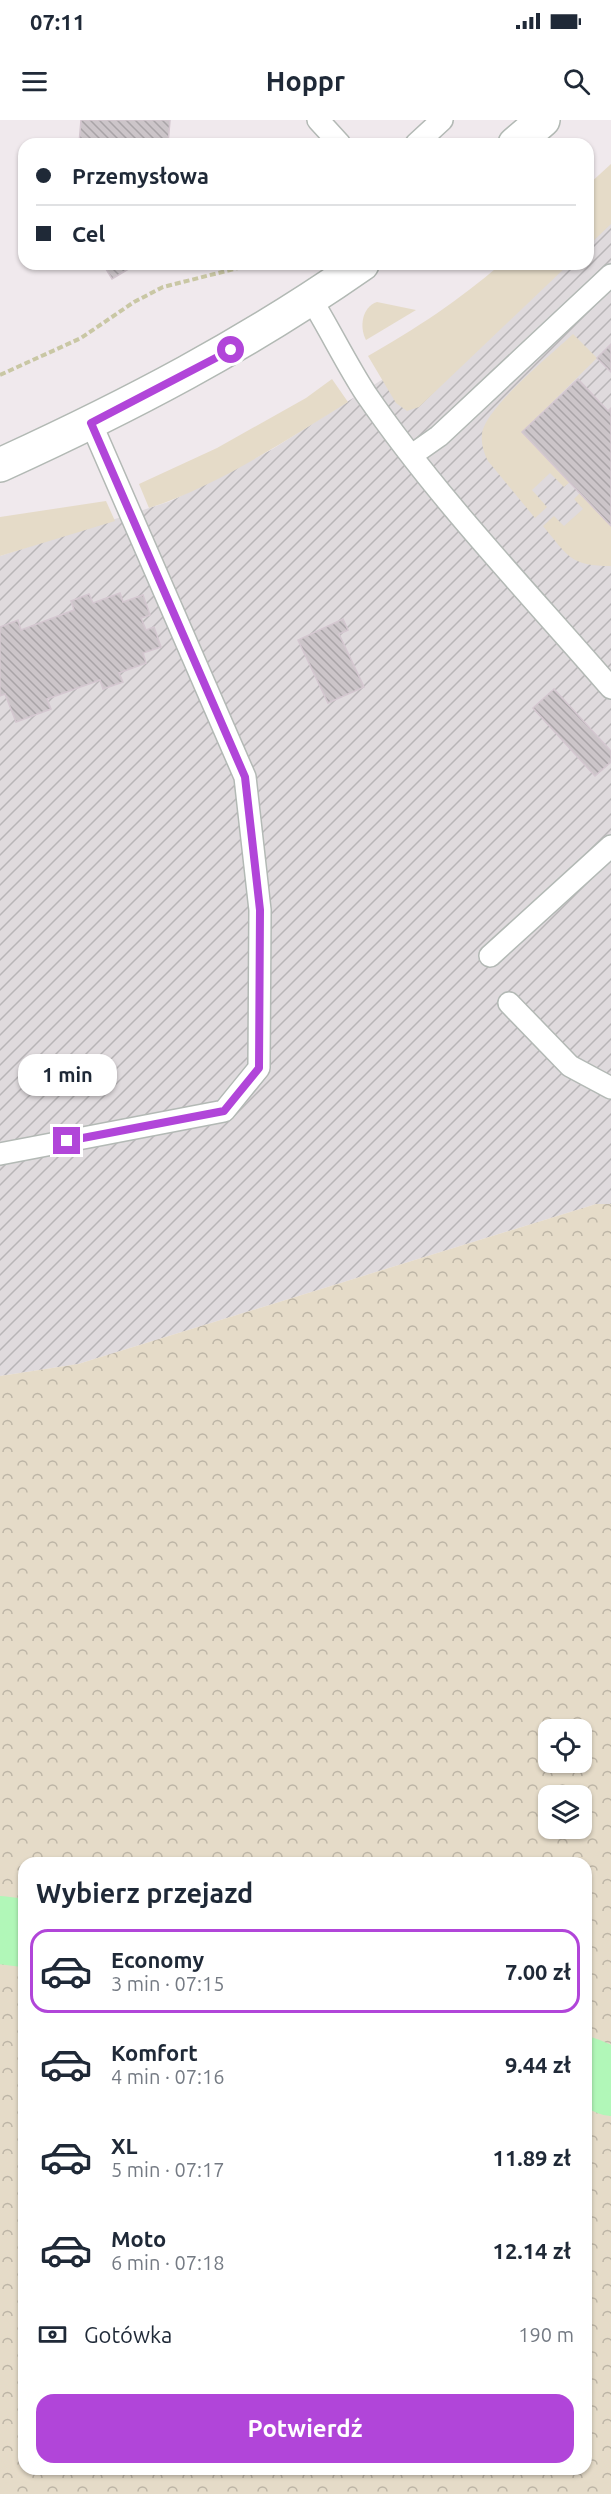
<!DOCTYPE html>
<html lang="pl">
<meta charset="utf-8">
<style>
:root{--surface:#fff;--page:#f6f6f7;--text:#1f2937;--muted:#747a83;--line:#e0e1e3;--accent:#b145d9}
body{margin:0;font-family:Ubuntu,sans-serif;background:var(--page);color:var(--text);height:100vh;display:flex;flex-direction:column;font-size:22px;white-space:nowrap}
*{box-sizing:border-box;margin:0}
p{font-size:20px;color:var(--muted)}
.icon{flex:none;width:33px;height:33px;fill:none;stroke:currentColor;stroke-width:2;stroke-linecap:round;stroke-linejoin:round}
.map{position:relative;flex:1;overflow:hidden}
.details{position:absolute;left:18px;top:1737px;width:574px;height:618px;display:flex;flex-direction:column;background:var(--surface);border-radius:18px;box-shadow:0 2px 4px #0004}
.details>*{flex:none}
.banner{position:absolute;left:18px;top:18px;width:576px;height:132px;border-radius:18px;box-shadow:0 2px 4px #0004;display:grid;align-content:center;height:132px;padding:0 18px;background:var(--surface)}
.buttons{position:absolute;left:538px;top:1599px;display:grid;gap:12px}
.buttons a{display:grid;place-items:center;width:54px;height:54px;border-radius:12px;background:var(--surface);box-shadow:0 2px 4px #0004;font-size:30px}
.end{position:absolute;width:27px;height:27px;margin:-14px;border:8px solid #b145d9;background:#fff;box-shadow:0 0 0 3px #fff}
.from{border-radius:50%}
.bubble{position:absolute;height:42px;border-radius:18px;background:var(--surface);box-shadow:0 2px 4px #0004;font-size:20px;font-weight:700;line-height:42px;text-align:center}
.banner b{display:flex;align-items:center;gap:21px;height:57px;font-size:22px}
.banner b+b{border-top:2px solid var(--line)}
.banner i{width:15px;height:15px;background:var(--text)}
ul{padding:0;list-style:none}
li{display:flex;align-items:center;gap:18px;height:84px;margin:0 12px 9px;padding:0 6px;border:3px solid transparent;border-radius:18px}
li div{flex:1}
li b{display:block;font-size:22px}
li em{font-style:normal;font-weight:700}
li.active{border-color:var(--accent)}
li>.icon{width:54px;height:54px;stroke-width:1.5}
h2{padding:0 18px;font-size:27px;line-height:72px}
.pay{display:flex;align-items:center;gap:15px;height:66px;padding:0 18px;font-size:22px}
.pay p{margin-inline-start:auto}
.primary-button{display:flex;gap:12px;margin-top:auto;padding:12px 18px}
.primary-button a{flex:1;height:69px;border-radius:18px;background:var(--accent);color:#fff;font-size:24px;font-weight:700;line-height:69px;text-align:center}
.status{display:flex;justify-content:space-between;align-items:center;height:42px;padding:0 30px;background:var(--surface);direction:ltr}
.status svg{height:16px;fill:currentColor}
header{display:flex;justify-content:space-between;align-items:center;height:78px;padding:0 18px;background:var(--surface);font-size:27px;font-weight:700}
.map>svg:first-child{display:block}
.industrial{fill:url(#industrial-furrows)}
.grass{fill:#e5dbc8}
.forest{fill:url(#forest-crowns);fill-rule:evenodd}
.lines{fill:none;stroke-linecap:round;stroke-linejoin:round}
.river{stroke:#b1f7b8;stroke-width:68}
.building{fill:url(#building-back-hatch);stroke:#d4c7d0;stroke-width:1.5}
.lane-casing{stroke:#b3b9b5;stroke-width:24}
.secondary-casing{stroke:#b2b9b4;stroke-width:36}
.path{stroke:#c9c7a4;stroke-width:4;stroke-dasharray:6 3;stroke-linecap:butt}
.lane{stroke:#fff;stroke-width:21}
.secondary{stroke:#fff;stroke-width:33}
.route{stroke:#b145d9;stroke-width:8}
</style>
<div class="status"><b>07:11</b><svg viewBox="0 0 49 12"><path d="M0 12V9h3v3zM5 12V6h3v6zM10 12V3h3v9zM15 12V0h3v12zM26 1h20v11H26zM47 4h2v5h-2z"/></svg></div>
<header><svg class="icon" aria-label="menu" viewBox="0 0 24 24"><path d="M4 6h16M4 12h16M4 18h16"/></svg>Hoppr<svg class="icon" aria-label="search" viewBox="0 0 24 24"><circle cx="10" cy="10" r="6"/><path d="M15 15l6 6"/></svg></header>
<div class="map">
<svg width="611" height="2374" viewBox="0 0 611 2374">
<defs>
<pattern id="industrial-furrows" width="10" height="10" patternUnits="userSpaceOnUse" patternTransform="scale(1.5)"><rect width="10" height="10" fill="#dfdadd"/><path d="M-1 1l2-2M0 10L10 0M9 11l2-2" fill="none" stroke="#b8b5b7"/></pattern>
<pattern id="forest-crowns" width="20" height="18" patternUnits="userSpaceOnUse" patternTransform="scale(1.5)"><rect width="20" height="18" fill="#e5dbc8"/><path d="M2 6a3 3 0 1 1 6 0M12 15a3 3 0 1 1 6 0" fill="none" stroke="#bdb5a6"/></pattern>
<pattern id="building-back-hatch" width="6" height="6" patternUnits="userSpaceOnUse" patternTransform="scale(1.5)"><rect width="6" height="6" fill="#ccc5c9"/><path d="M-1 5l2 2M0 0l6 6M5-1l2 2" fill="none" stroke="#a9a4a7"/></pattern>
</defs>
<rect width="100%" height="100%" fill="#f0e9ed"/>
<path class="industrial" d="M611,83V1084H596L78,1244L0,1256V436L171,381L271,330L410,242L540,144H588V103Z"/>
<g class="grass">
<path d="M611,44V104L588,126V65Z"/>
<path d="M501,144H569L419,287L407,291L396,283L368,236C417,208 458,181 501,144Z"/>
<path d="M377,182L416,190L366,220C359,207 362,187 377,182Z"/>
<path d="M573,214L597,238L522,312L570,362L564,367L550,353L532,370L547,387L535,398L488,341C484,333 481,324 482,314C485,288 552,234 573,214Z"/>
<path d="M332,259L348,282C286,320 218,366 149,388L139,364L217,328L306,278Z"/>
<path d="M580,373L611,406V446C570,446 568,436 543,406L554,396L564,406L583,389L574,379Z"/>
<path d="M106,381L115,401L0,436V397Z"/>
</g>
<path class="forest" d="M596,1084H611V2374H0V1256L78,1244ZM549,1610H582V1642H549ZM549,1676H582V1708H549ZM24,1743H586V2349H24Z"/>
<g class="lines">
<g class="river">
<path d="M0,1810L24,1813"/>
<path d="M586,1951L611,1962"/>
</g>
</g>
<g class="building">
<path d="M81,0H170L168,24H79Z"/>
<path d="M103,144H137L112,159Z"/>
<path d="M611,224V252L597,238Z"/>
<path d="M578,259L608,291L611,288V406L522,312Z"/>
<path d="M120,473L123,482L143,475L150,495L141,498L146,510L154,507L161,527L143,533L146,543L119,553L123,562L103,569L100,560L47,579L51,589L16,602L5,574L0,576V507L18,500L21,510L74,490L71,481L89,474L93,483Z"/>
<path d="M343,499L348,510L339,514L364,567L328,583L298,520Z"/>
<path d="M554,569L611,631V642L595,656L533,588Z"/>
</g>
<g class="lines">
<g class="lane-casing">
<g id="lane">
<path d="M318,0L340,24"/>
<path d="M416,24L442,0"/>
<path d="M311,179C330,210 347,245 366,274C438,379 528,472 611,568"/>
<path d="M412,335L439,316L611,155"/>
<path d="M490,836L611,726"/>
<path d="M509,883L570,946L611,968"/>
<path d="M0,1034L224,991L259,948L260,790L245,657L91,303"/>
</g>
</g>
<g class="secondary-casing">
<g id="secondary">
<path d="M515,24L543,0"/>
<path d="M0,345C129,286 246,225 362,144"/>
</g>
</g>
<path class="path" d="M0,255L81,218L134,182L163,167L254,144"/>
<use href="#lane" class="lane"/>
<use href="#secondary" class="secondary"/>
</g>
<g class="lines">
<path class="route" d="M67,1021L224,991L259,948L260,790L245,657L91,303L231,230"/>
</g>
</svg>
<div class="buttons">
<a><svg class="icon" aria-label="locate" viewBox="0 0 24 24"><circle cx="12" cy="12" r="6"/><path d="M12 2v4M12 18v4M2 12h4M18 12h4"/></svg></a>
<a><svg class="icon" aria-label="layers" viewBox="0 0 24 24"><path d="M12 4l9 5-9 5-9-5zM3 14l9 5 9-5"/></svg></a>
</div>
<i class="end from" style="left:231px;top:230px"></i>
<i class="end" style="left:67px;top:1021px"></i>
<div class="bubble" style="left:18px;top:934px;width:99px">1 min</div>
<div class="banner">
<b><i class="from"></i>Przemysłowa</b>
<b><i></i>Cel</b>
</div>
<section class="details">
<h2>Wybierz przejazd</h2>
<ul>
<li class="active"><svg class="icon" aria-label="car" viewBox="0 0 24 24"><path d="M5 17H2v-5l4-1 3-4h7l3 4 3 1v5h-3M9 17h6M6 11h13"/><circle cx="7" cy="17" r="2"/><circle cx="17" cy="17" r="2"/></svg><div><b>Economy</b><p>3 min · 07:15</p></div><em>7.00 zł</em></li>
<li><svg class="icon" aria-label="car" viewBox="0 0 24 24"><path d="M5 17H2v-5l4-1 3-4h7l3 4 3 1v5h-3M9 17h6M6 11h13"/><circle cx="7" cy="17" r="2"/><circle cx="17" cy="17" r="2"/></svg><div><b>Komfort</b><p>4 min · 07:16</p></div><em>9.44 zł</em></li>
<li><svg class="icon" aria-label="car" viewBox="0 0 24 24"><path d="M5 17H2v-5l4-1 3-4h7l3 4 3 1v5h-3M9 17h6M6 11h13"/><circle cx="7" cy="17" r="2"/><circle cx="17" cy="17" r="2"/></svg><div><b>XL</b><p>5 min · 07:17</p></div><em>11.89 zł</em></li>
<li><svg class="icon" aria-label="car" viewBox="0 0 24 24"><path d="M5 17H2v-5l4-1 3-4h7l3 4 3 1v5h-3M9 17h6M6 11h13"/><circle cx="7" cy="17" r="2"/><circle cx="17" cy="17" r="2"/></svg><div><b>Moto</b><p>6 min · 07:18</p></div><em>12.14 zł</em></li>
</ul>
<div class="pay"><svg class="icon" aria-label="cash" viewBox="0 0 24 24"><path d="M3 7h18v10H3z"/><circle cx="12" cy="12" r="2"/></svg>Gotówka<p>190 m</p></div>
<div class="primary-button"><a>Potwierdź</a></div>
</section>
</div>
